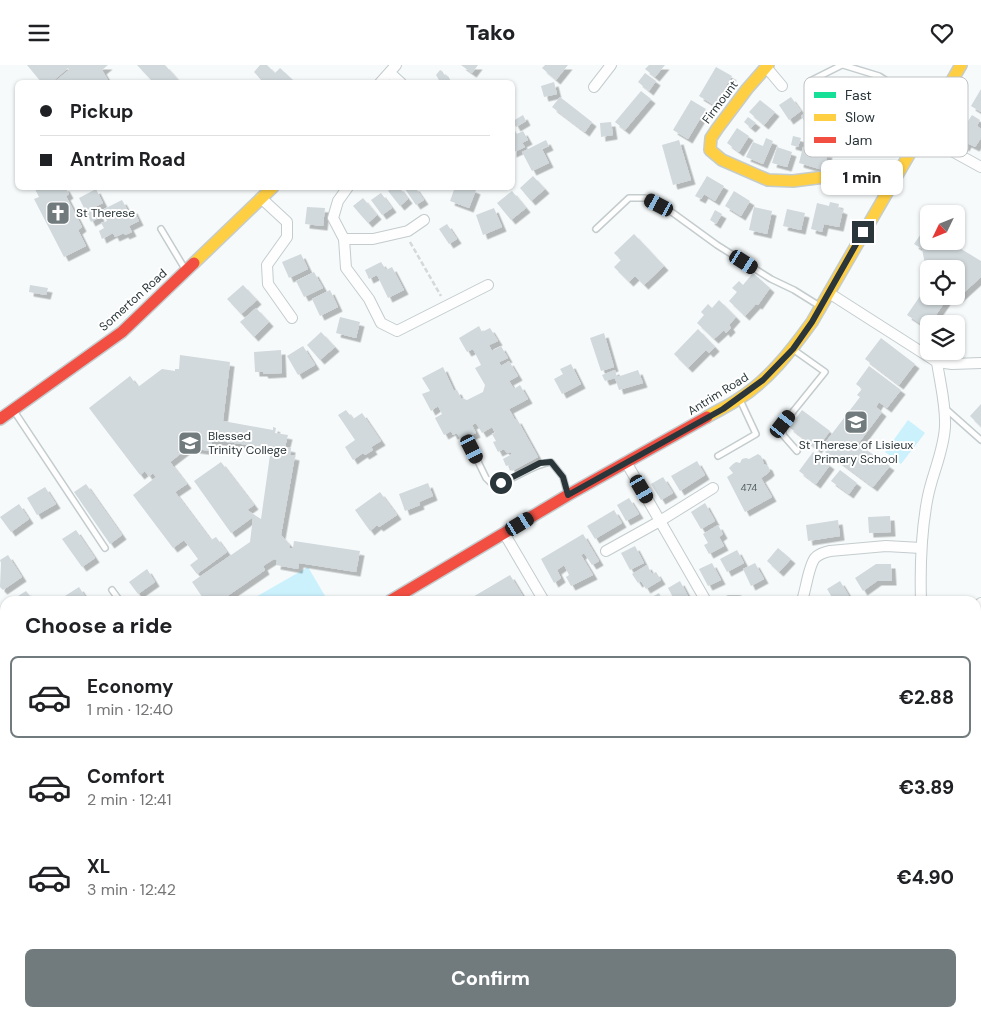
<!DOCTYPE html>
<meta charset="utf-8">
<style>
:root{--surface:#fff;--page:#f6f6f6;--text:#202124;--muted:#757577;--line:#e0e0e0;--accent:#717b7e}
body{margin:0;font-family:"DM Sans",sans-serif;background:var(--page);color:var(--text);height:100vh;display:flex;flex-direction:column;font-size:19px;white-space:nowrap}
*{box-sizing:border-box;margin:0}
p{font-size:16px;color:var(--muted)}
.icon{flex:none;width:28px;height:28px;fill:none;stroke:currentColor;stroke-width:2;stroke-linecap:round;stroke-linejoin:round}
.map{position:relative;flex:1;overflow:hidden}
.sheet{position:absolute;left:0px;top:531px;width:981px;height:421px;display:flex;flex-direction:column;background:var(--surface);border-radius:15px 15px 0 0;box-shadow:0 1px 4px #0004}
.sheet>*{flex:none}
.guide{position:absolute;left:15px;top:15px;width:500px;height:110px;border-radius:8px;box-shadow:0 1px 4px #0004;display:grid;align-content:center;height:110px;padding:0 25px;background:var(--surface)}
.needle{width:32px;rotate:227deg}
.buttons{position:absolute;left:920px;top:140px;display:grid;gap:10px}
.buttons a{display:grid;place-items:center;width:45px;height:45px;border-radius:8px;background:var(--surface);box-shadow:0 1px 4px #0004;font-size:25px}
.end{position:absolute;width:22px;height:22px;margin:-11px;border:6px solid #2a363a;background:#fff;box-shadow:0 0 0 2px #fff}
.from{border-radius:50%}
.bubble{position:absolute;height:35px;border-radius:8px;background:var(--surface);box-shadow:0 1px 4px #0004;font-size:16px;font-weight:800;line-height:35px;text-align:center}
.car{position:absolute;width:15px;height:30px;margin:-15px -8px;border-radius:6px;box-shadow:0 0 4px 1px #0007;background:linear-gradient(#222 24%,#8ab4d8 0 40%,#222 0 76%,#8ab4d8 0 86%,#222 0)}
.guide b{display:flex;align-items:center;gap:18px;height:48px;font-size:19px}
.guide b+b{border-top:1px solid var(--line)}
.guide i{width:12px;height:12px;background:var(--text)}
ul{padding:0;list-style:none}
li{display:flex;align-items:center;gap:15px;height:82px;margin:0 10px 8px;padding:0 15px;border:2px solid transparent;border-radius:8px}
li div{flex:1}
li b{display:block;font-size:19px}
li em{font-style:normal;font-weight:800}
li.selected{border-color:var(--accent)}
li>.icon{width:45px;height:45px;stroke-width:1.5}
h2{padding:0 25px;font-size:22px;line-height:60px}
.primary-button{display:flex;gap:10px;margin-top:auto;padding:10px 25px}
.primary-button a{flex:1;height:58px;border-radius:8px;background:var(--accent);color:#fff;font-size:20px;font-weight:800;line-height:58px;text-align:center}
header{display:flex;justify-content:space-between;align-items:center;height:65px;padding:0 25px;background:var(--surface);font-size:22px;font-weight:800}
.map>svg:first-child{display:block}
.green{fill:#cbf1fd}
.building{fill:#d1d9dc;filter:url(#shadow)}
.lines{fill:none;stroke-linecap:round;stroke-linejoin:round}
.lane-casing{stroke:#c4ccce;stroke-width:8}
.street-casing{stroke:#c4ccce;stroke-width:12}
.fast-casing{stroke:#c4ccce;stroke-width:14}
.slow-casing{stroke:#c4ccce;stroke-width:14}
.jam-casing{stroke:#c4ccce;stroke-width:14}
.path{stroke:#d6d8da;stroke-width:2.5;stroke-dasharray:5 2.5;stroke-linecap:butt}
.lane{stroke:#fefefe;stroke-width:5}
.street{stroke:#fefefe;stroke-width:10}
.fast{stroke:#16e098;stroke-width:11}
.slow{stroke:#ffcf43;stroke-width:11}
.jam{stroke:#f24e42;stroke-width:11}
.route{stroke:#2a363a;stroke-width:6}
.labels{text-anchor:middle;stroke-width:4;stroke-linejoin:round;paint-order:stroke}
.number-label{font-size:10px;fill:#545f62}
.street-label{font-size:12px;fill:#2a363a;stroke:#fff}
.poi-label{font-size:12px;fill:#2a363a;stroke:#fff;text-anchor:start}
.key{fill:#fff;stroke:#bfc3c4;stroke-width:1}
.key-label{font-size:14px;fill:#2a363a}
</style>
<header><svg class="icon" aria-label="menu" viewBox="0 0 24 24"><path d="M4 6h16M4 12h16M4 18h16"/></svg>Tako<svg class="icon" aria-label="heart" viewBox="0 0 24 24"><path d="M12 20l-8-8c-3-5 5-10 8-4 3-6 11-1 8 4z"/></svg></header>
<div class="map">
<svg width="981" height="952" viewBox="0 0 981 952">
<defs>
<filter id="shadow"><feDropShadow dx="4.5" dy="4.5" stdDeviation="0" flood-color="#0004"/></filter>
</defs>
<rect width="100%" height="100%" fill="#f6fafb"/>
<g class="green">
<path d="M908,355L925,368L901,399L885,387Z"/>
<path d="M308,502L328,536H249Z"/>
</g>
<g class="building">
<path d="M27,0H108L102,5L108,15L103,18H53L69,5L68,3L51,18H42Z"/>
<path d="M137,0H165L181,18H154Z"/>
<path d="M260,0H267L275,8L280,3L296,18H264L254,7Z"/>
<path d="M461,0H478L472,8Z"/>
<path d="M545,0H568L556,15L542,3Z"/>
<path d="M649,0H665L655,12L645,4Z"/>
<path d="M716,2L732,11L714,40L699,31Z"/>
<path d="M440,5L442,6L446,12L448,11L452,18H435L439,15L436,10Z"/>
<path d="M645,8L656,16L649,26L638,17Z"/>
<path d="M835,12L846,19L829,45L818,38Z"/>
<path d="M554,17L557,29L544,32L541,21Z"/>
<path d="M981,24V47L971,41Z"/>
<path d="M641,26L651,34L625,65L615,57Z"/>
<path d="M560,32L592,57L585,67L552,42Z"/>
<path d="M791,32L801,46L789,55L779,40Z"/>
<path d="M691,35L706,44L688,74L673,65Z"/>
<path d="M760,35L775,47L764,60L749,47Z"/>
<path d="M806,47L812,56L807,60L801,51Z"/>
<path d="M523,50L526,56L516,62L513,56Z"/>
<path d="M972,50L980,55L977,61L981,64V73L975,82L967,78L965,82L958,78L960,73L955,71L965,54L968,56Z"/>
<path d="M748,52L756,58L751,63L744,57Z"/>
<path d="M611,57L613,70L601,72L600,58Z"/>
<path d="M737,63L749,71L739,87L727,78Z"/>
<path d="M514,64L517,69L523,66L528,75L522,78L525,82L512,88V65Z"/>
<path d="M793,71L801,73L798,82L791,80Z"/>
<path d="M766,73L773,76L763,99L746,92L753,77L763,81Z"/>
<path d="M546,75L549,81L542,84L549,98L532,106L522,87Z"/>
<path d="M679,75L691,115L673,120L662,80Z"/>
<path d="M777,82L792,87L787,102L772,98Z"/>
<path d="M803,82L828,88L823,105L799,98Z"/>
<path d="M533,111L545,124L531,136L520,123Z"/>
<path d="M707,111L724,121L715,136L704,129L701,134L695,131Z"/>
<path d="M34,122H65L69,129L66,131L82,162L78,165L86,181L64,192L34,134L39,132Z"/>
<path d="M393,122H399L408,134L400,141L388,126Z"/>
<path d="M406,122H415L424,135L416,140L405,124Z"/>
<path d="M455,122H469L476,125L469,143L450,136Z"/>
<path d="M96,124L103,138L95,142L100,152L91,157L79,133Z"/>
<path d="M512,126L526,143L511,155L497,138Z"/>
<path d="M734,126L750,136L741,151L725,141Z"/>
<path d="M381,128L392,143L382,150L371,135Z"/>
<path d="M363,133L377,150L368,158L353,141Z"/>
<path d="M122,135L128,146L133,144L139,156L129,161L132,167L125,170L124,168L115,172L113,168L102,174L99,166L104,163L101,158L107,156L102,145Z"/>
<path d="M830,137L839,139L838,143L843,145L839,162L824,159L822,167L811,164L817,138L829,141Z"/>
<path d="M307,142L325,143L323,161L305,159Z"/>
<path d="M754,142L772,146L767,169L749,165Z"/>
<path d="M494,143L502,162L483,170L476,150Z"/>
<path d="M787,144L805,148L801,165L783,161Z"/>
<path d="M715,145L722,149L716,159L710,155Z"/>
<path d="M447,159L457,174L449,179L439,164Z"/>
<path d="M925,163L929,165V176H948L981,196V212L958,233L956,232V204H931L925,199L922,184L914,179Z"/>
<path d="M634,169L664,201L644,220L635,211L629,217L614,202L621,195L614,188Z"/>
<path d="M301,189L308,204L289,213L282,197Z"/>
<path d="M381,197L386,205L392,202L404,225L388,233L377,210L369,214L365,205Z"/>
<path d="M314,207L323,223L304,232L296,216Z"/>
<path d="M753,208L770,223L758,240L756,239L745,251L729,236L737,227L732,223L739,216L743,220Z"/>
<path d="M929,218V231H949L927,263L907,250Z"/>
<path d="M30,220L48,223L46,230L29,227Z"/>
<path d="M243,220L257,235L241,249L227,234Z"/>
<path d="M330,225L338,242L320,251L312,234Z"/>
<path d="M719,235L736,252L729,260L731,263L726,268L724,265L714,274L697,258L704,250L701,247L708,239L712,243Z"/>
<path d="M256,243L269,257L254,272L240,257Z"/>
<path d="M340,252L360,257L356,273L336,268Z"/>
<path d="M479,261L482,267L490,263L498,276L489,280L492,286L501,281L508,293L499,297L501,301L509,296L518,311L509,316L514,324L520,320L528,334L509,344L515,355L517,354L538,392L512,406L509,400L506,401L503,394L512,389L510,387L507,388L504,384L498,387L493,377L496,376L492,369L495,368L492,362L482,368L476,358L472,360L476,368L461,375L457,368L453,370L451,366L444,370L435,353L442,349L438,341L431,346L422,329L430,326L422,313L443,302L454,326L457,325L461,333L467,335L483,327L485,320L475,303L481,300L473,284L467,287L459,273Z"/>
<path d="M698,264L715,282L709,288L706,285L688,303L674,289Z"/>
<path d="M321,267L335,282L320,295L307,280Z"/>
<path d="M604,268L614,302L601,306L590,273Z"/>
<path d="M881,273L915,299L899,320L865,294Z"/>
<path d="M303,281L315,300L298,310L287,291Z"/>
<path d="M281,285L282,308L264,309L263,307H255L254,287Z"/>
<path d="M180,290L230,297L223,356L273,365V362L276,363L275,368L288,370L285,382L291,383L290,390L295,391L281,470L290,480L289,483H293L294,476L360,486L356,507L299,498L298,504L276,500L277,495L274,494L263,501L265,505L220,536H205L192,517L250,477L253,452L231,468L194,416L221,397L254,440L247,445L261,454L271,383L212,375L211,386L188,383L170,397L187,419L175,427L211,475L216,472L227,487L197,509L190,500L198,494L184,475L173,483L133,430L156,412L153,408L149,412L145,406L140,410L89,343L130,311L138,322L162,304L175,306V304H179Z"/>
<path d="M571,299L581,319L562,329L554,314L563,309L560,304Z"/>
<path d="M869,301L901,325L887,343L879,337L876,342L882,347L858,379L890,401L873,422L821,383L860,332L857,330L862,324L856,319Z"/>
<path d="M615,305L617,312L638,305L643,318L619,325L615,313L605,316L602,310Z"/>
<path d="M981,339V362L970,351Z"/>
<path d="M346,345L353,354L362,348L381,376L371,382L373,385L365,390L363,388L353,395L345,382L355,375L338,350Z"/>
<path d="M802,345L830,366L817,384L789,362Z"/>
<path d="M813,387L830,400L816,419L799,406Z"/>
<path d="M758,389L761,391L764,399L768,401L770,406L767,409L761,413L772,432L745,447L727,412L733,408L729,403L733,399L736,397L740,398L742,394L746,393L749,394Z"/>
<path d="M697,396L705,410L680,426L671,411Z"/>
<path d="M840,405L857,418L849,429L831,416Z"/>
<path d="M663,412L673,428L661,435L651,419Z"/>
<path d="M428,418L433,431L419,437L420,440L405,446L399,429Z"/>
<path d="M86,419L122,470L110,479L74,427Z"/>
<path d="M45,422L56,439L37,450L27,433Z"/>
<path d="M380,427L397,450L379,462L377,460L370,466L355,445Z"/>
<path d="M629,433L639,449L626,456L617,440Z"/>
<path d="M705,438L715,456L701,464L691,447Z"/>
<path d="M19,439L29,454L11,467L0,452Z"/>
<path d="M614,445L622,458L595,474L587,461Z"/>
<path d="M890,451L891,467L869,468L868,452Z"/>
<path d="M838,455L840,471L808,476L806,460Z"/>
<path d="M718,460L723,469L719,472L724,481L709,489L704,480L708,478L703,469Z"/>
<path d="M76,465L95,493L82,502L62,474Z"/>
<path d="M583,469L599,496L592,500L584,488L581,490L593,510L571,521L566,512L569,510L564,500L557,505L561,513L554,518L541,494Z"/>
<path d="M635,481L644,498L630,505L621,488Z"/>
<path d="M778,483L791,494L779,507L767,496Z"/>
<path d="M737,485L744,498L727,507L720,494Z"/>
<path d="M8,490L22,512L3,525L0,522L1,498L0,495Z"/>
<path d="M712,498L721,515L708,521L699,504Z"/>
<path d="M755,498L764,514L751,521L743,504Z"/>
<path d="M876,499H891L892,516H877L863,526L855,513Z"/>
<path d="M647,500L652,509L656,507L661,515L646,524L641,516L638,518L632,509Z"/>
<path d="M147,504L155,517L138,529L129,517Z"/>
<path d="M510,510L526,536H515L512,531L504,536H466Z"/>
<path d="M680,516L689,533L683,536H675L668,523Z"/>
<path d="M840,516L852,536H830L833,534L827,524Z"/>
<path d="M79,522L88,536H68L65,531Z"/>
<path d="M26,526L31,532L24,536H10Z"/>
<path d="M659,528L663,536H645Z"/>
<path d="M0,598L5,607L2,609L5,614V637L0,640Z"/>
<path d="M981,748V774L976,768V752Z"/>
<path d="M5,820V857L0,849V823Z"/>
<path d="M257,948H274L275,952H248V950Z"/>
<path d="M541,948H563L564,952H542Z"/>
<path d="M568,948H592L593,952H569Z"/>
<path d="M756,948H779V952H757Z"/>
<rect x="893" y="948" width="23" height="4"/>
<rect x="953" y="948" width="15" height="4"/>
</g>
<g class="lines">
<g class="lane-casing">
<g id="lane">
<path d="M843,0L879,11L933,45"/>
<path d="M810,16L842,0"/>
<path d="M161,164L185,204"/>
<path d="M596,164L629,133H645L673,148L717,180L771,214L794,225L818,240"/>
<path d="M794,285L825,307L783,359V370L797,386"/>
<path d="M946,344L981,375"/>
<path d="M14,346L105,483"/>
<path d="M472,384L486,413L493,420C514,416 530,400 551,397L563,412L567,427"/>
<path d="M718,391L756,369L741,337"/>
<path d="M112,525L120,536"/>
</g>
</g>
<g class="street-casing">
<g id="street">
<path d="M766,2L782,21"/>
<path d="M390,8L401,18"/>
<path d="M380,18L396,0"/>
<path d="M594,22L611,0"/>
<path d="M921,69L981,102"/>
<path d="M348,122L338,136L333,153L344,174L346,203L369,234L381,258L397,266L488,220"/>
<path d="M261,133L287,157V172L267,200L268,219L292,253"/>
<path d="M344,174H373L408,166L424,155"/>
<path d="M829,228L937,297L952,299L981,298"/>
<path d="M626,397L706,536"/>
<path d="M504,468L544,536"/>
<path d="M606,486L660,456L713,423"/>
<path d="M803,532C806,523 809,500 815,493C819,489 825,487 830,486L886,481L921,483"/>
<path d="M729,536H739"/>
<path d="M921,536C920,503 921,469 927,436C931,411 944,387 945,361C946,340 940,318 937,297"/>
<path d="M976,543L981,538"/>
<path d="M0,687L5,696"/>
<path d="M976,692L981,697"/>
<path d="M976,718L981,714"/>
<path d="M108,948L109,952"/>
<path d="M332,948L333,952"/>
<path d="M519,948L520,952"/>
<path d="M661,948L662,952"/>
<path d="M797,948V952"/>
<path d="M933,948V952"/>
<path d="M397,952L419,948"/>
</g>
</g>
<g class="fast-casing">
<path id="fast" d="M0,770L5,767"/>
</g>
<g class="slow-casing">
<g id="slow">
<path d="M768,0L747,24L717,64L711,73L710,85L722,95L768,115L793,116L848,109L859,112L888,126"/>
<path d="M194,198L273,122"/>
<path d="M707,352C717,346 728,341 737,335C768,316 791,286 812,257L961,0"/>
</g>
</g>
<g class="jam-casing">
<g id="jam">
<path d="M0,354L122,267L194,198"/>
<path d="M390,536L568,430L707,352"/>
</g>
</g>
<path class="path" d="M410,177L441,231"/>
<use href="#lane" class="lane"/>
<use href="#street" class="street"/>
<use href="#fast" class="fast"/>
<use href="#slow" class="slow"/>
<use href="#jam" class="jam"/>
</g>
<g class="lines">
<path class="route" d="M501,418L540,398L551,397L563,412L568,430L723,344L763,315L793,284L812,257L863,167"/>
</g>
<defs>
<g id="church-square" transform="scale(1.25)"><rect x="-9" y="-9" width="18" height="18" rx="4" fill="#717b7e" stroke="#fff"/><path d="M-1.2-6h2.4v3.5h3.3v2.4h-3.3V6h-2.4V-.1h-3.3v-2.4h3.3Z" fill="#fff"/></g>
<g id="school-square" transform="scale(1.25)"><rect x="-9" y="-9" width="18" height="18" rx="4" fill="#717b7e" stroke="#fff"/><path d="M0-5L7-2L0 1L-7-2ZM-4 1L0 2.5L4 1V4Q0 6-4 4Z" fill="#fff"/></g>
</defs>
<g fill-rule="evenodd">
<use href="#church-square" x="58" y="148"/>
<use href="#school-square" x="856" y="357"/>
<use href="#school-square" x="190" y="378"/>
</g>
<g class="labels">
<g class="number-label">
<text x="749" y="426">474</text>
</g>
<g class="street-label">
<text transform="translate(720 37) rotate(-53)" y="4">Firmount</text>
<text transform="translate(133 235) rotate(-42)" y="4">Somerton Road</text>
<text transform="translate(718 329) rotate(-32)" y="4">Antrim Road</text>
</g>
<g class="poi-label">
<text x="76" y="152">St Therese</text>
<text x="208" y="375">Blessed<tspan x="208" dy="14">Trinity College</tspan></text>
<text x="856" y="384" text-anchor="middle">St Therese of Lisieux<tspan x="856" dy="14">Primary School</tspan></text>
</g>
</g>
<rect x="804" y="12" width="164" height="80" rx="8" class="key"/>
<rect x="814" y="27" width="22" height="6" fill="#16e098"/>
<rect x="814" y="49" width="22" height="7" fill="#ffcf43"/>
<rect x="814" y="72" width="22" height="6" fill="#f24e42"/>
<g class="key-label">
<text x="845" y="35">Fast</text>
<text x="845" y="57">Slow</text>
<text x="845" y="80">Jam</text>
</g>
</svg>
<div class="buttons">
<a><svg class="needle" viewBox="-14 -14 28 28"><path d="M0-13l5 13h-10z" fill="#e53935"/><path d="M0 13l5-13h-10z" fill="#757577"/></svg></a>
<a><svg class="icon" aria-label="locate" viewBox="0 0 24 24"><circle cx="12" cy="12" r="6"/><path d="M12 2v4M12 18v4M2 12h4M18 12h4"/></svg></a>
<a><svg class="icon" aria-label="layers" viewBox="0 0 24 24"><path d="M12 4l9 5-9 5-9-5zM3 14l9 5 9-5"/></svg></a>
</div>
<i class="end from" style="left:501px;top:418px"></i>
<i class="end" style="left:863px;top:167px"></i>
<div class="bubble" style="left:821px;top:95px;width:82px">1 min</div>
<i class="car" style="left:659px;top:140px;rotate:298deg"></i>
<i class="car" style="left:744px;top:197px;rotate:122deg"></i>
<i class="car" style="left:783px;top:359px;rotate:38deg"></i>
<i class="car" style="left:472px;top:384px;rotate:153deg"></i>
<i class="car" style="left:642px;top:424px;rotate:150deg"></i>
<i class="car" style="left:520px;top:459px;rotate:59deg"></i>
<div class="guide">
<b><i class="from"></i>Pickup</b>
<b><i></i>Antrim Road</b>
</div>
<section class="sheet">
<h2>Choose a ride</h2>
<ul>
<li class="selected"><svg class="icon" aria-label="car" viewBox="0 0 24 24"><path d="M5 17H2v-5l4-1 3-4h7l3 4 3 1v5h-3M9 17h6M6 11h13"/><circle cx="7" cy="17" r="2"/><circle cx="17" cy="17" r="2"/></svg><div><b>Economy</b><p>1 min · 12:40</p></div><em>€2.88</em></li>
<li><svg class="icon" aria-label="car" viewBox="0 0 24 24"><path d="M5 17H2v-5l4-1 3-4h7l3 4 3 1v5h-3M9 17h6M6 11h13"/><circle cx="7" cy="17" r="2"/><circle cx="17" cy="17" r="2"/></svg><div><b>Comfort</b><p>2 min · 12:41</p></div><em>€3.89</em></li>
<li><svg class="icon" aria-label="car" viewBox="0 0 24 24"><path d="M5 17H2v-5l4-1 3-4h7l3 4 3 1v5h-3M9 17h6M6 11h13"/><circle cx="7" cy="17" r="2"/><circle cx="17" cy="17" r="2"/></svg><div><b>XL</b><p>3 min · 12:42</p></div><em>€4.90</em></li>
</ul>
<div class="primary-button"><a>Confirm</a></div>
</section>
</div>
